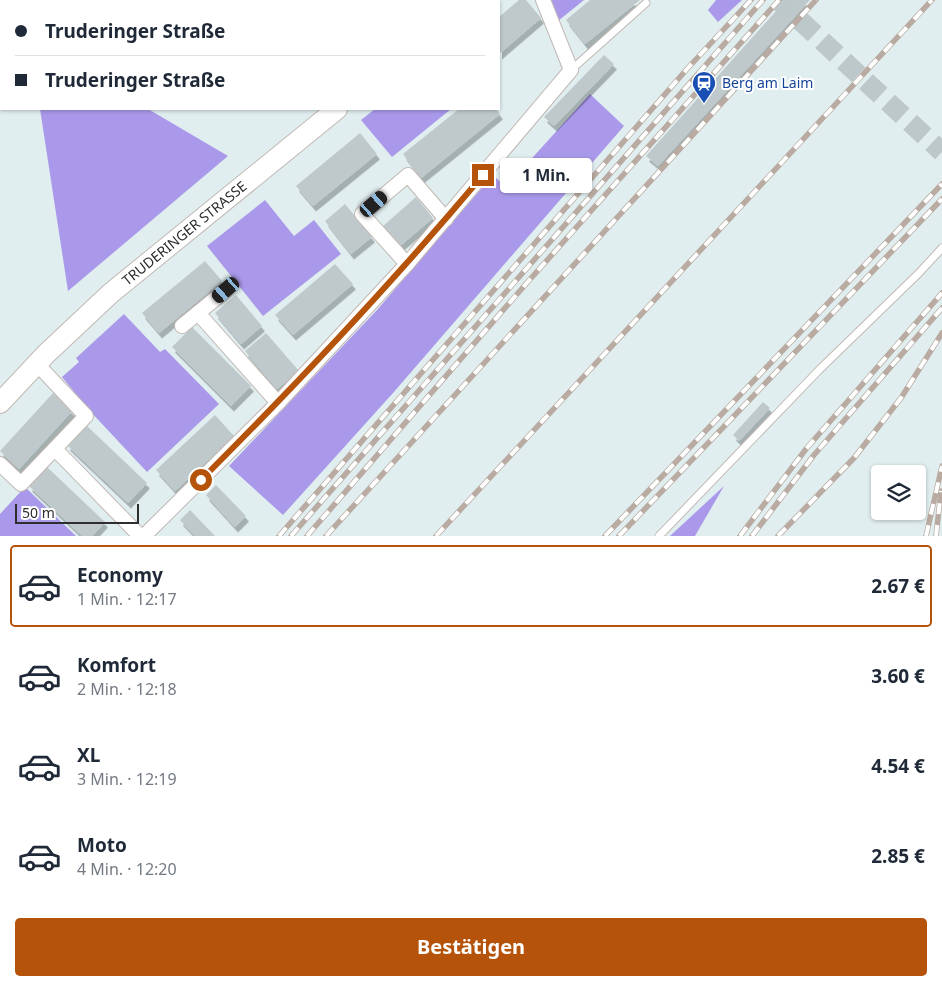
<!DOCTYPE html>
<html lang="de">
<meta charset="utf-8">
<style>
:root{--surface:#fff;--page:#f6f6f7;--text:#1f2937;--muted:#747a83;--line:#e0e1e3;--accent:#b45309}
body{margin:0;font-family:"Noto Sans",sans-serif;background:var(--page);color:var(--text);height:100vh;display:flex;flex-direction:column;font-size:19px;white-space:nowrap}
*{box-sizing:border-box;margin:0}
p{font-size:16px;color:var(--muted)}
.icon{flex:none;width:28px;height:28px;fill:none;stroke:currentColor;stroke-width:2;stroke-linecap:round;stroke-linejoin:round}
.map{position:relative;height:536px;overflow:hidden}
.sheet{display:flex;flex-direction:column;background:var(--surface);flex:1}
.sheet>*{flex:none}
.guide{position:absolute;left:0px;top:0px;width:500px;height:110px;box-shadow:0 1px 4px #0004;display:grid;align-content:center;height:110px;padding:0 15px;background:var(--surface)}
.controls{position:absolute;left:871px;top:465px;display:grid;gap:10px}
.controls a{display:grid;place-items:center;width:55px;height:55px;border-radius:5px;background:var(--surface);box-shadow:0 1px 4px #0004;font-size:25px}
.scale{position:absolute;left:15px;bottom:12px;width:124px;box-sizing:border-box;padding-left:5px;border:2px solid #2e2e2e;border-top:0;font-size:14px;line-height:18px;white-space:nowrap;color:#2e2e2e;-webkit-text-stroke:4px #fff;paint-order:stroke}
.end{position:absolute;width:22px;height:22px;margin:-11px;border:6px solid #b45309;background:#fff;box-shadow:0 0 0 2px #fff}
.from{border-radius:50%}
.bubble{position:absolute;height:35px;border-radius:5px;background:var(--surface);box-shadow:0 1px 4px #0004;font-size:16px;font-weight:700;line-height:35px;text-align:center}
.car{position:absolute;width:15px;height:30px;margin:-15px -8px;border-radius:6px;box-shadow:0 0 4px 1px #0007;background:linear-gradient(#222 24%,#8ab4d8 0 40%,#222 0 76%,#8ab4d8 0 86%,#222 0)}
.guide b{display:flex;align-items:center;gap:18px;height:48px;font-size:19px}
.guide b+b{border-top:1px solid var(--line)}
.guide i{width:12px;height:12px;background:var(--text)}
ul{padding:9px 0 0;list-style:none}
li{display:flex;align-items:center;gap:15px;height:82px;margin:0 10px 8px;padding:0 5px;border:2px solid transparent;border-radius:5px}
li div{flex:1}
li b{display:block;font-size:19px}
li em{font-style:normal;font-weight:700}
li.active{border-color:var(--accent)}
li>.icon{width:45px;height:45px;stroke-width:1.5}
.primary-button{display:flex;gap:10px;margin-top:auto;padding:10px 15px}
.primary-button a{flex:1;height:58px;border-radius:5px;background:var(--accent);color:#fff;font-size:20px;font-weight:700;line-height:58px;text-align:center}
.map>svg:first-child{display:block}
.green{fill:#aa99ea}
.building{fill:#bfc9cc;filter:url(#shadow)}
.lines{fill:none;stroke-linecap:round;stroke-linejoin:round}
.secondary-tunnel{stroke:#bcc8c9;stroke-width:20;stroke-dasharray:20 10;stroke-linecap:butt}
.lane-casing{stroke:#c2b8b4;stroke-width:9}
.street-casing{stroke:#c2b8b4;stroke-width:16}
.secondary-casing{stroke:#c2b8b4;stroke-width:22}
.lane{stroke:#fff;stroke-width:7}
.street{stroke:#fff;stroke-width:14}
.secondary{stroke:#fff;stroke-width:20}
.rail-casing{stroke:#b9aba1;stroke-width:5.5}
.rail{stroke:#fff;stroke-width:4;stroke-dasharray:11;stroke-linecap:butt}
.route{stroke:#b45309;stroke-width:6}
.labels{text-anchor:middle;stroke-width:4;stroke-linejoin:round;paint-order:stroke}
.transit-label{font-size:14px;fill:#164399;stroke:#fff;text-anchor:start}
.street-label{font-size:14px;fill:#2e2e2e;stroke:#fff}
</style>
<div class="map">
<svg width="942" height="536" viewBox="0 0 942 536">
<defs>
<filter id="shadow"><feDropShadow dx="3" dy="5.5" stdDeviation="0" flood-color="#0004"/></filter>
</defs>
<rect width="100%" height="100%" fill="#e0eef0"/>
<g class="green">
<path d="M549,0H584L558,21Z"/>
<path d="M716,0H742L718,22L708,10Z"/>
<path d="M590,94L624,126L393,393L283,515L229,466L377,310L493,175L506,187Z"/>
<path d="M40,109H148L228,156L68,291Z"/>
<path d="M375,109H451L392,157L361,120Z"/>
<path d="M265,200L294,236L314,220L341,254L263,316L207,246Z"/>
<path d="M124,314L160,352L165,349L219,404L147,472L89,410L62,377L79,362L76,358Z"/>
<path d="M724,486L695,536H670Z"/>
<path d="M25,487L76,536H0V514Z"/>
</g>
<g class="building">
<path d="M519,0H526L541,18L499,54V17Z"/>
<path d="M590,0H640L585,44L566,20Z"/>
<path d="M786,0H810L658,166L646,156Z"/>
<path d="M604,55L614,64L554,126L544,117Z"/>
<path d="M459,109H496L500,114L421,178L403,154Z"/>
<path d="M360,133L377,154L313,206L296,186Z"/>
<path d="M416,197L433,218L400,246L383,226Z"/>
<path d="M345,204L372,237L351,254L325,221Z"/>
<path d="M205,261L222,281L159,333L142,313Z"/>
<path d="M335,264L353,284L293,335L275,315Z"/>
<path d="M236,295L262,326L241,344L215,313Z"/>
<path d="M192,327L251,386L231,406L172,347Z"/>
<path d="M266,333L299,371L277,389L245,351Z"/>
<path d="M53,393L72,411L19,469L0,451Z"/>
<path d="M763,402L770,408L739,441L733,435Z"/>
<path d="M215,415L234,436L175,491L156,470Z"/>
<path d="M86,425L147,483L128,503L67,445Z"/>
<path d="M47,467L105,522L92,536H82L29,486Z"/>
<path d="M216,485L246,516L235,527L206,495Z"/>
<path d="M190,510L215,536H195L180,520Z"/>
</g>
<g class="lines">
<path class="secondary-tunnel" d="M778,0L942,152"/>
<g class="lane-casing">
<g id="lane">
<path d="M571,70L646,3"/>
<path d="M659,536L820,369L919,273L942,248"/>
</g>
</g>
<g class="street-casing">
<g id="street">
<path d="M407,264L362,214L408,175L446,219"/>
<path d="M198,313L278,403"/>
<path d="M182,326L226,290"/>
<path d="M55,449L140,536"/>
<path d="M0,464L21,484L86,416L37,364"/>
<path d="M144,536L278,403L407,264L571,70L543,0"/>
</g>
</g>
<g class="secondary-casing">
<g id="secondary">
<path d="M466,1L467,0"/>
<path id="s1" d="M0,403L46,354L111,293L337,109"/>
</g>
</g>
<use href="#lane" class="lane"/>
<use href="#street" class="street"/>
<use href="#secondary" class="secondary"/>
<g class="rail-casing">
<g id="rail">
<path d="M279,536L687,69L751,0"/>
<path d="M291,536L763,0"/>
<path d="M307,536L525,285L779,0"/>
<path d="M326,536L816,0"/>
<path d="M436,536L932,0"/>
<path d="M605,536L942,184"/>
<path d="M619,536L942,199"/>
<path d="M740,536L806,449L942,293"/>
<path d="M752,536L814,455L942,308"/>
<path d="M778,536L854,458L901,398L942,333"/>
<path d="M926,536L942,466"/>
<path d="M936,536L941,491"/>
</g>
</g>
<use href="#rail" class="rail"/>
</g>
<g class="lines">
<path class="route" d="M201,480C299,382 394,281 483,175"/>
</g>
<defs>
<g id="station-pin" transform="scale(1.25)"><path d="M0 17L-7.5 6A9.5 9.5 0 1 1 7.5 6Z" fill="#1a4fb4" stroke="#fff"/><path d="M-3-6H3Q5-6 5-4V2Q5 4 3 4L4.5 6H3L1.5 4h-3L-3 6H-4.5L-3 4Q-5 4-5 2V-4Q-5-6-3-6ZM-3.5-4v3h7v-3ZM-3.5 1v1.5H-2V1ZM2 1v1.5H3.5V1Z" fill="#fff"/></g>
</defs>
<g fill-rule="evenodd">
<use href="#station-pin" x="704" y="83"/>
</g>
<g class="labels">
<g class="transit-label">
<text x="722" y="88">Berg am Laim</text>
</g>
<g class="street-label">
<text dy="5" stroke="none"><textPath href="#s1" startOffset="251">TRUDERINGER STRASSE</textPath></text>
</g>
</g>
</svg>
<div class="controls">
<a><svg class="icon" aria-label="layers" viewBox="0 0 24 24"><path d="M12 4l9 5-9 5-9-5zM3 14l9 5 9-5"/></svg></a>
</div>
<div class="scale">50 m</div>
<i class="end from" style="left:201px;top:480px"></i>
<i class="end" style="left:483px;top:175px"></i>
<div class="bubble" style="left:500px;top:158px;width:92px">1 Min.</div>
<i class="car" style="left:374px;top:204px;rotate:49deg"></i>
<i class="car" style="left:226px;top:290px;rotate:229deg"></i>
<div class="guide">
<b><i class="from"></i>Truderinger Straße</b>
<b><i></i>Truderinger Straße</b>
</div>
</div>
<section class="sheet">
<ul>
<li class="active"><svg class="icon" aria-label="car" viewBox="0 0 24 24"><path d="M5 17H2v-5l4-1 3-4h7l3 4 3 1v5h-3M9 17h6M6 11h13"/><circle cx="7" cy="17" r="2"/><circle cx="17" cy="17" r="2"/></svg><div><b>Economy</b><p>1 Min. · 12:17</p></div><em>2.67 €</em></li>
<li><svg class="icon" aria-label="car" viewBox="0 0 24 24"><path d="M5 17H2v-5l4-1 3-4h7l3 4 3 1v5h-3M9 17h6M6 11h13"/><circle cx="7" cy="17" r="2"/><circle cx="17" cy="17" r="2"/></svg><div><b>Komfort</b><p>2 Min. · 12:18</p></div><em>3.60 €</em></li>
<li><svg class="icon" aria-label="car" viewBox="0 0 24 24"><path d="M5 17H2v-5l4-1 3-4h7l3 4 3 1v5h-3M9 17h6M6 11h13"/><circle cx="7" cy="17" r="2"/><circle cx="17" cy="17" r="2"/></svg><div><b>XL</b><p>3 Min. · 12:19</p></div><em>4.54 €</em></li>
<li><svg class="icon" aria-label="car" viewBox="0 0 24 24"><path d="M5 17H2v-5l4-1 3-4h7l3 4 3 1v5h-3M9 17h6M6 11h13"/><circle cx="7" cy="17" r="2"/><circle cx="17" cy="17" r="2"/></svg><div><b>Moto</b><p>4 Min. · 12:20</p></div><em>2.85 €</em></li>
</ul>
<div class="primary-button"><a>Bestätigen</a></div>
</section>
